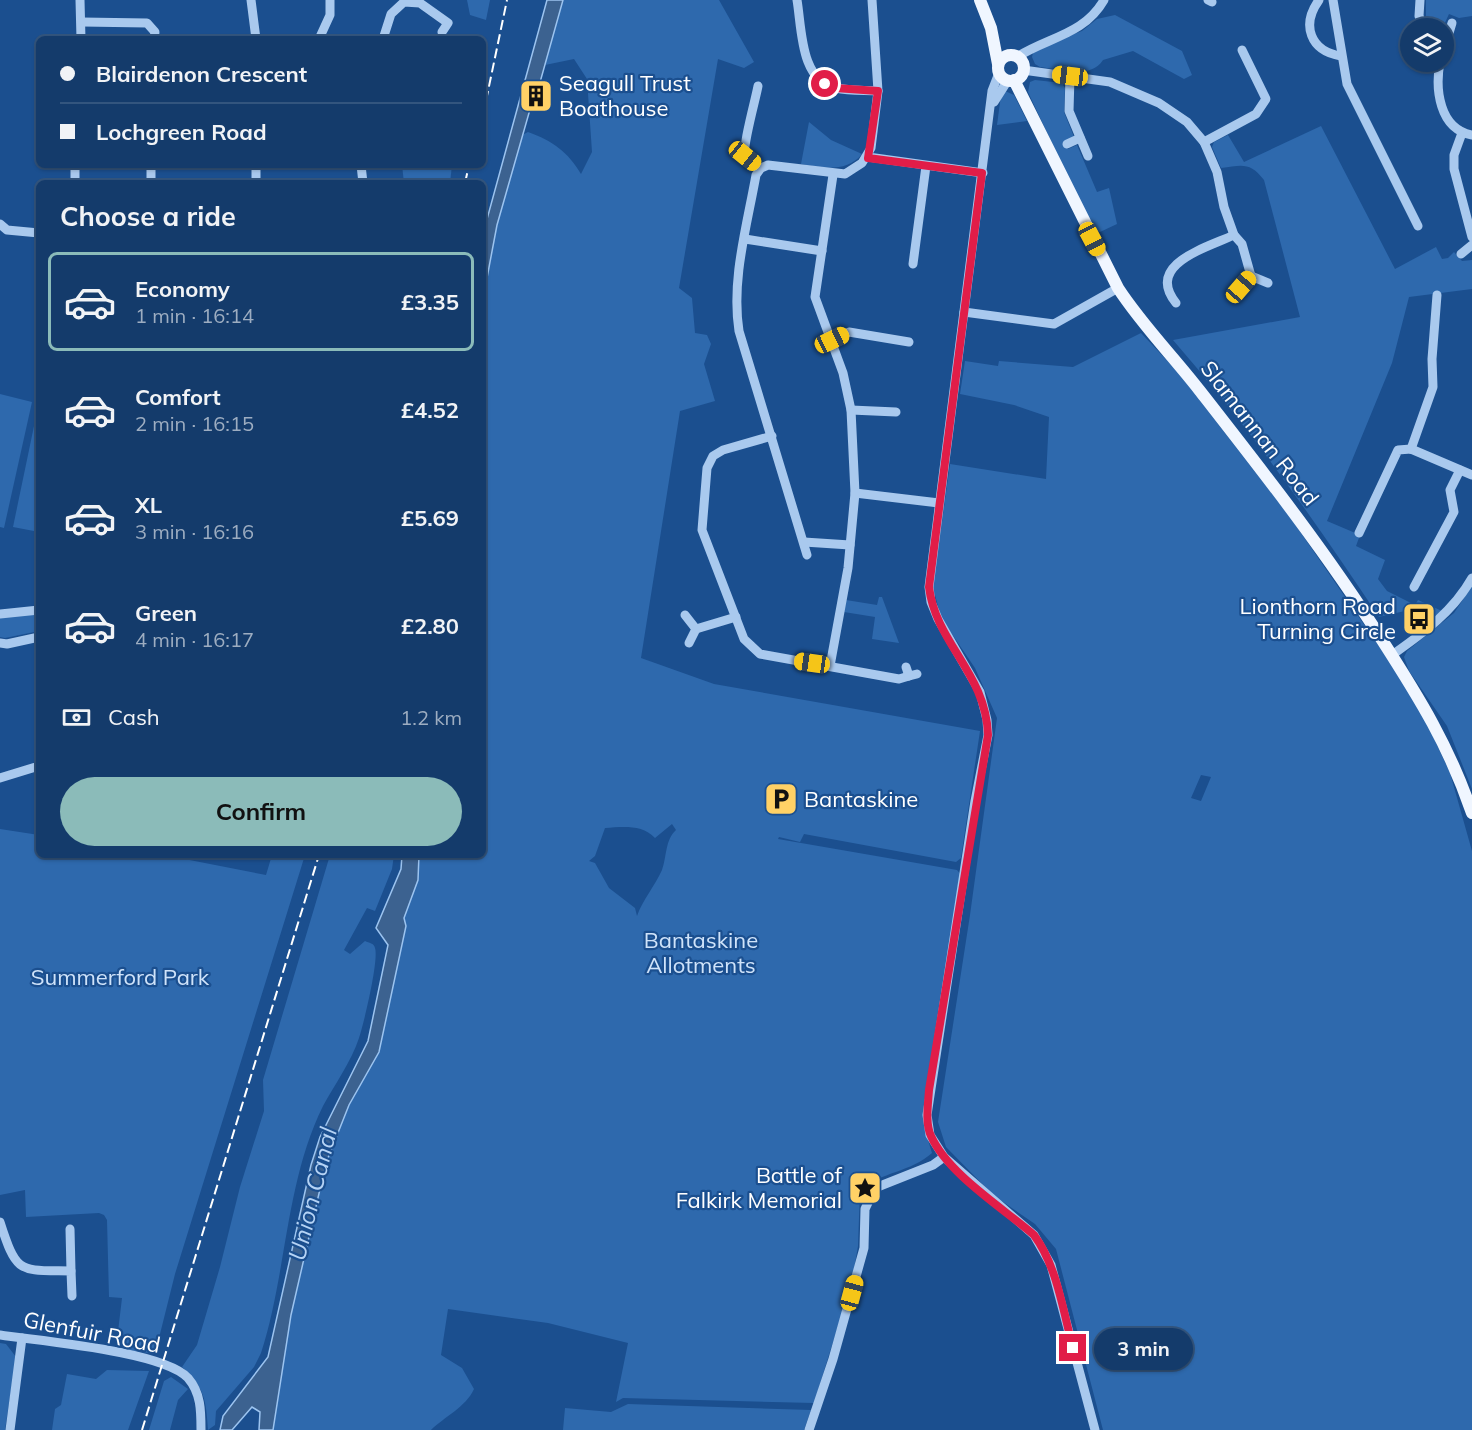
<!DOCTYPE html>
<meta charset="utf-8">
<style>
:root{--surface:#143b6b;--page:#1d4271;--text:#f1f3f6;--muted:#9dadc1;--line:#33557e;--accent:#8bbbb9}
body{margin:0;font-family:Mulish,sans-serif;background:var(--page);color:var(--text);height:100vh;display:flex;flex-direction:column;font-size:22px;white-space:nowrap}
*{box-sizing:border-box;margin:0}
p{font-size:20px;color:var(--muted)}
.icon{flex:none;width:33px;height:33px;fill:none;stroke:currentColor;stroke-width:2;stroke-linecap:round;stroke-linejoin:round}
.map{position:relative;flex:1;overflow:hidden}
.sheet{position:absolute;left:36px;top:180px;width:450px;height:678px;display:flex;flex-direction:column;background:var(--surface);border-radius:9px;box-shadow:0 2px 4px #0004,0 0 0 2px var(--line)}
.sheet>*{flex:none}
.guide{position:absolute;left:36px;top:36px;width:450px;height:132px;border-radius:9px;box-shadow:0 2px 4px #0004,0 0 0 2px var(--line);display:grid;align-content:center;height:132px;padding:0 24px;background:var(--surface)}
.tools{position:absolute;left:1400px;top:18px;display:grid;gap:12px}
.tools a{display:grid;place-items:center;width:54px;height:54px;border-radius:50%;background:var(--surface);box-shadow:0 2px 4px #0004,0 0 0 2px var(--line);font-size:30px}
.end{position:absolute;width:27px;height:27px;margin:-14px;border:8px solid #e11d48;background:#fff;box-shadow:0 0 0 3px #fff}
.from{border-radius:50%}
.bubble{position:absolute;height:42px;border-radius:21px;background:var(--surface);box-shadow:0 2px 4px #0004,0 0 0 2px var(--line);font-size:20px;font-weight:700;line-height:42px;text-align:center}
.car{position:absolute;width:18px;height:36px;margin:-18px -9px;border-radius:8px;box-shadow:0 0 4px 2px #0007;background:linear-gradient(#f5c518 24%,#345 0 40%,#f5c518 0 76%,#345 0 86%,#f5c518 0)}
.guide b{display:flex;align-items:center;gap:21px;height:57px;font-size:22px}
.guide b+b{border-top:2px solid var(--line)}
.guide i{width:15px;height:15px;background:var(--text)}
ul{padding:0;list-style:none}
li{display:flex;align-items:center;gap:18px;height:99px;margin:0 12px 9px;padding:0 12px;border:3px solid transparent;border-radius:9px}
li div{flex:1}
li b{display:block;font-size:22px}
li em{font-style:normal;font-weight:700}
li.active{border-color:var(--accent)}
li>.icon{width:54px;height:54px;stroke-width:1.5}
h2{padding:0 24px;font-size:27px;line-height:72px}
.pay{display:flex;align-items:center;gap:15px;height:66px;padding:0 24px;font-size:22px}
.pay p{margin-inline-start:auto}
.action{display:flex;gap:12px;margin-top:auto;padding:12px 24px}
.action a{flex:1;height:69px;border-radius:36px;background:var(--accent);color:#111;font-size:24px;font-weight:700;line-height:69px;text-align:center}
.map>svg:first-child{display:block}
.green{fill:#2e69ad;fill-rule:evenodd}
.water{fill:#3c6290;stroke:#9cc4f0;stroke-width:1.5}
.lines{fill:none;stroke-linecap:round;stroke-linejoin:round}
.minor{stroke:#a9c9ee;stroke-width:9}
.major{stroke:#f0f6ff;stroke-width:12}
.rail{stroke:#fff;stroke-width:2;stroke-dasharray:10 4.5;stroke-linecap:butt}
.route{stroke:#e11d48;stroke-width:8}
.labels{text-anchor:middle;stroke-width:4.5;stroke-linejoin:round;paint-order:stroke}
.poi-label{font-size:22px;fill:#fff;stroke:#1b4f8f;text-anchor:start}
.street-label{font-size:22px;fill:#fff;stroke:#1b4f8f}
.park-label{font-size:22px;fill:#cfe3fa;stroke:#1b4f8f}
.water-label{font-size:24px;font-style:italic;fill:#b5d3f5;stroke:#1b4f8f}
</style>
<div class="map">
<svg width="1472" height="1430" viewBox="0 0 1472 1430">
<rect width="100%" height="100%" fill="#1b4f8f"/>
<g class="green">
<path d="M467,0H490L486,20L470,15Z"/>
<path d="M563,0H719L754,62L744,68L718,59L679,288L692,298L695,333L707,335L711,344L704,364L715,401L680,411L641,658L714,684L980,731L961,858L956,862L804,834L800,842L779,837L778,839L957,870L962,876L924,1127L932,1153C911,1172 881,1172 860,1190L858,1246L852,1281L814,1403L623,1398L616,1402L628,1343L548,1323L448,1309L441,1355L462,1368L474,1389C466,1407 444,1417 431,1430H273L291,1315L326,1163L349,1105L379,1052L406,926L404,918L418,880L419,855H483V299L497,225L522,135L528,132C553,141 568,152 581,174L592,152L587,79L574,59L545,65ZM672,824L676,830C665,840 667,856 662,870C655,886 643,899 637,916L635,908L609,888L595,863L589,861L595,856L605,828C622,827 642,824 655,838Z"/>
<path d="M1426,0H1472V16L1459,18L1449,14L1443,27L1436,28L1426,22Z"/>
<path d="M1115,15L1182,51L1192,75L1184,79L1133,51L1103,60C1090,80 1060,69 1040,67L1035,64L1032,57L1034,49L1082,31L1097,19Z"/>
<path d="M1035,80L1062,83L1065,88L1064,112L1074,137L1065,142L1068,149L1077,145L1097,192L1109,188L1117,224L1100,232L1092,229L1028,92L1030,82Z"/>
<path d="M1005,91L1014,95L1027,121L997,125L1001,95Z"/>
<path d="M809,122L831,140L862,154C847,173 821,168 801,164Z"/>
<path d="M1321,126L1395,269L1436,247L1442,259L1448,258L1454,252L1462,261L1472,260V289L1409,297L1392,363L1327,521L1360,535L1356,546L1385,560L1378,579L1387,591L1415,605L1418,600L1442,611L1427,623H1422L1409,610L1379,617C1315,521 1249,427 1173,340L1300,317L1264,180C1250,162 1243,165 1221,168L1212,147L1214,142L1228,135L1244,162Z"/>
<path d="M402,165H452L450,183H404Z"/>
<path d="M1141,333L1177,371L1290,517L1416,700L1450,773L1472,851V1430H1103L1056,1249L1035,1224L993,1195L946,1147L938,1122L970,915L997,718L975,668L941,618L933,587L950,464L1046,479L1049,417L1014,405L960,394L965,361L998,366L999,361L1073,367ZM1201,775L1211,777L1201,801L1191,798Z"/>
<path d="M0,394L32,402L4,528L0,527Z"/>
<path d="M39,402V532L13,527Z"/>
<path d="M1472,586V789L1447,726L1409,671L1404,657L1407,651L1454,613Z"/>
<path d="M879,597H882L899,643L872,639L875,617L844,612L846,600L877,605Z"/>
<path d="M39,613V631L5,638L0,637V618Z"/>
<path d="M0,829L39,835V855H164L266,875L272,855H305L175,1274L155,1354L128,1350L117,1340L122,1298L109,1297L107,1220L104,1215L99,1213L26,1217L25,1190L0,1195Z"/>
<path d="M330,855H394L392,869L375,911L367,908L344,950L350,954L365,941C369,943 374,943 375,948C379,960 364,1023 359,1038C351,1062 335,1084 323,1106C285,1183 287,1273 261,1353L254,1367L216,1411L215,1425L208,1430C206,1400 205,1388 182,1367L197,1345L220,1267L240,1187L264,1111L263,1080Z"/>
<path d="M0,1343L6,1344L16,1357L5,1430H0Z"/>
<path d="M107,1370L149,1371L128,1430H52L55,1409L61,1405L67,1374L96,1379Z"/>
<path d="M171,1377L188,1389L178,1400L170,1430H149L164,1381Z"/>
<path d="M628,1404L811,1410L804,1430H563L565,1408L611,1412Z"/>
</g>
<g class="water">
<path d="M547,0H563L539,86L531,85L526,104L531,106L497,225L483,299L484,230Z"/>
<path d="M402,855H419L418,880L404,918L406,926L379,1052L349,1105L326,1163L291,1315L273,1430H259L260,1412L252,1407L232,1430H220L223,1416L268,1357L311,1165L320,1137L368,1041L388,945L376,928L401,869Z"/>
</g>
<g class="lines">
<g class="minor">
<path d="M80,0L81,39"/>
<path d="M251,0L256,39"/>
<path d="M797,0C802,29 800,81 836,88C850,91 865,90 878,91"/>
<path d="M1208,0L1212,2"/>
<path d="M1319,0C1301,25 1310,51 1341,56"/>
<path d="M1333,0L1347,84L1418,226"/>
<path d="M1420,0L1419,16L1424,28"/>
<path d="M82,22L147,23L155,32L154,39"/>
<path d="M267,39H310"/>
<path d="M319,39L330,15V0"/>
<path d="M383,39L391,14L404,2L420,3L448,23L442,32"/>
<path d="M1443,53L1452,23"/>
<path d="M1017,57C1048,37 1084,35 1104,0"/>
<path d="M1440,62C1435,89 1439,129 1472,135"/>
<path d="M1023,70L1110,82L1159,103L1187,122L1204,142L1217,172L1224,207L1234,235L1242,244L1251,276"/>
<path d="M999,73L992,91L929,587L931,602L938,619L980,692L987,720L988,735L975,801L927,1115L930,1135L944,1157L1034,1235L1051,1265L1095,1430"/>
<path d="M1070,76L1069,111L1088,156"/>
<path d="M758,86C756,98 741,150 746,156C749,161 756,165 761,168"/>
<path d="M994,102L1008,80"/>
<path d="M1462,133L1454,155V169L1472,237"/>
<path d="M1204,142L1256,114L1266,99L1242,50"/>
<path d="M1067,144L1080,138"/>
<path d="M868,157L983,173"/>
<path d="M361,165L363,183"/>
<path d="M75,183V165"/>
<path d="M151,183V165"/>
<path d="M256,183V165"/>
<path d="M0,224L7,230L39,233"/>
<path d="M745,239L822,251"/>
<path d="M1461,254L1472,245"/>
<path d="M913,264L926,166"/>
<path d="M1241,287L1251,276L1268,283"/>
<path d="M1176,303C1145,264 1206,248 1234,235"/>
<path d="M964,312L1054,324L1118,288"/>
<path d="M832,340L849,332L909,342"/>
<path d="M851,410L896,412"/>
<path d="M772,436L723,450L713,456L707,468L702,530L744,639L760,654L899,679L909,676"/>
<path d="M1411,449L1433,387L1432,359L1437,295"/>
<path d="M1411,449L1472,475"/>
<path d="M855,493L939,503"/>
<path d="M1359,533L1398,450L1411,449"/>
<path d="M804,542L850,545"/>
<path d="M807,555L739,331C731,280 747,226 756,175L761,168L768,165L845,174L862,163L871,148L878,91L872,0"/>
<path d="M1414,587L1454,512L1450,490L1460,470"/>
<path d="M0,614L39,610"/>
<path d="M685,615L696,629L689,643"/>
<path d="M696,629L736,617"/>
<path d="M0,643L7,644L39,637"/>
<path d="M1392,655C1423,633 1453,612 1472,578"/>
<path d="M830,666L848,568L855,493L851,410L843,373L815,297L833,175"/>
<path d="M906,667L909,676L917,674"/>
<path d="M0,778L39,766"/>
<path d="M0,1222C17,1275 19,1270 71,1271L72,1296"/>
<path d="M70,1229L71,1271"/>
<path d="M0,1335C39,1341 163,1351 188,1378C201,1393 201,1411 201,1430"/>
<path d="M10,1430L22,1338"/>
<path d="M809,1430L833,1359L864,1248L865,1209L875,1188L933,1165L944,1157"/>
</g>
<g class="major">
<path d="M980,0L991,28L998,64"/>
<circle cx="1011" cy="68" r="13"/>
<path d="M1014,80L1118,288C1142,325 1173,356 1200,391C1264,473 1326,552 1382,640C1420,699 1449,746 1472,813"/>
</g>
<g class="rail">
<path d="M483,115L507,0"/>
<path d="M465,183L469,165"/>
<path d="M142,1430L319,855"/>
</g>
</g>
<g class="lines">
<path class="route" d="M825,84L835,88L878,91L868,158L982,173L929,587C936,644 986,673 988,735L929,1090C928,1105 925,1123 931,1136C948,1174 1003,1208 1034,1235C1057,1266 1063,1311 1073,1348"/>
</g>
<defs>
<g id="building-square" transform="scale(1.725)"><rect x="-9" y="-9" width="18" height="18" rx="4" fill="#ffd166" stroke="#1b4f8f"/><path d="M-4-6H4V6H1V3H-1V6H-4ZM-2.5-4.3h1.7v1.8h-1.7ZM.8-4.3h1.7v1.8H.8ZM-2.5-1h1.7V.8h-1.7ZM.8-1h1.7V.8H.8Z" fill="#111"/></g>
<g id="bus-square" transform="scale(1.725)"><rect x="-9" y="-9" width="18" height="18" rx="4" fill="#ffd166" stroke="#1b4f8f"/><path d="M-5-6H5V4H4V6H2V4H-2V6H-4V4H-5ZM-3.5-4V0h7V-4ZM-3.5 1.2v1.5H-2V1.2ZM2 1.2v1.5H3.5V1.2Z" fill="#111"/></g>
<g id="parking-square" transform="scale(1.725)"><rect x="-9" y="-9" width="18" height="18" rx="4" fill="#ffd166" stroke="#1b4f8f"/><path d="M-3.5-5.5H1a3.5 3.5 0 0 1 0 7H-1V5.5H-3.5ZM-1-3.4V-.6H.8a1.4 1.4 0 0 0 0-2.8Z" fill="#111"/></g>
<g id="sight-square" transform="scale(1.725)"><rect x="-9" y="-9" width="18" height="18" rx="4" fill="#ffd166" stroke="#1b4f8f"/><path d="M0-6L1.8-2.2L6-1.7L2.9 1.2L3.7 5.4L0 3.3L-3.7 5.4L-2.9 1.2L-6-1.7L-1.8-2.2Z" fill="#111"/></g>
</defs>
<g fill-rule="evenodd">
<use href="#building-square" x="536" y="96"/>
<use href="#bus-square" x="1419" y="619"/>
<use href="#parking-square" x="781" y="799"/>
<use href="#sight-square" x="865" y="1188"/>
</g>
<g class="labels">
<g class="poi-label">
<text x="559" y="91">Seagull Trust<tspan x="559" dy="25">Boathouse</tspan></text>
<text x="1396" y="614" text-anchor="end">Lionthorn Road<tspan x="1396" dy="25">Turning Circle</tspan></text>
<text x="804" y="807">Bantaskine</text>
<text x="842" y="1183" text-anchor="end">Battle of<tspan x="842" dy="25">Falkirk Memorial</tspan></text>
</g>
<g class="street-label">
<text transform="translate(1260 433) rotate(52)" y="8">Slamannan Road</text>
<text transform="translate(92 1332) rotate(11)" y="8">Glenfuir Road</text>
</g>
<g class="park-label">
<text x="701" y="948">Bantaskine<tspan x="701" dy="25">Allotments</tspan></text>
<text x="120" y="985">Summerford Park</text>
</g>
<g class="water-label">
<text transform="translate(313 1194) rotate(-76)" y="8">Union Canal</text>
</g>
</g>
</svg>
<div class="tools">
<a><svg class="icon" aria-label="layers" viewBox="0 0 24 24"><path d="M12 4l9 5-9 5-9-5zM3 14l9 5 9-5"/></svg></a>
</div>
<i class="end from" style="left:825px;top:84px"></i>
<i class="end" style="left:1073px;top:1348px"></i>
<div class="bubble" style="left:1094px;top:1328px;width:99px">3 min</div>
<i class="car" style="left:1070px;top:76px;rotate:277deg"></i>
<i class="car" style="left:745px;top:156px;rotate:129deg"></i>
<i class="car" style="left:1092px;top:239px;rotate:152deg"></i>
<i class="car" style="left:1241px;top:287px;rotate:41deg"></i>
<i class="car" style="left:832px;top:340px;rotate:65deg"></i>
<i class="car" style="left:812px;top:663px;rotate:278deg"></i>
<i class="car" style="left:852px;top:1293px;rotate:15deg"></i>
<div class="guide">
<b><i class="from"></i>Blairdenon Crescent</b>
<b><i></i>Lochgreen Road</b>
</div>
<section class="sheet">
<h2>Choose a ride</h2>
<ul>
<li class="active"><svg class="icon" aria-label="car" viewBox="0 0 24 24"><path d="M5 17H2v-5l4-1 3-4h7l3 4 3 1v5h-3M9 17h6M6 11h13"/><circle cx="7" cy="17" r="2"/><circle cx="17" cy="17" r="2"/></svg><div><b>Economy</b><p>1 min · 16:14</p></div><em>£3.35</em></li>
<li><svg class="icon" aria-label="car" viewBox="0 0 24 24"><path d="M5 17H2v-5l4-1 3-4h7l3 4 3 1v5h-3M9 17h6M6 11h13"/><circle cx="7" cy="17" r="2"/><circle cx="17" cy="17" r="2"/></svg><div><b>Comfort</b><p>2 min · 16:15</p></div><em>£4.52</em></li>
<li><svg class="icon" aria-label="car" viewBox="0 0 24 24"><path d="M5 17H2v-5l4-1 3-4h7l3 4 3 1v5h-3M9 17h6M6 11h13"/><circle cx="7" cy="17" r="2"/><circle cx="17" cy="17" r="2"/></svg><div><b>XL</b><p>3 min · 16:16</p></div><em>£5.69</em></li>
<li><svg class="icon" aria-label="car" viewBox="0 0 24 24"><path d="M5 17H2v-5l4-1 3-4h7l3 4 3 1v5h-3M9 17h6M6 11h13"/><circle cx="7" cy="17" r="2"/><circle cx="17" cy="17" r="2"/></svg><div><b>Green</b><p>4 min · 16:17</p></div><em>£2.80</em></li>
</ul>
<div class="pay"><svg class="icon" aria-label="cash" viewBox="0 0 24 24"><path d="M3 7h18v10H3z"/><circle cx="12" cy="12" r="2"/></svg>Cash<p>1.2 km</p></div>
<div class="action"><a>Confirm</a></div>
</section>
</div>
